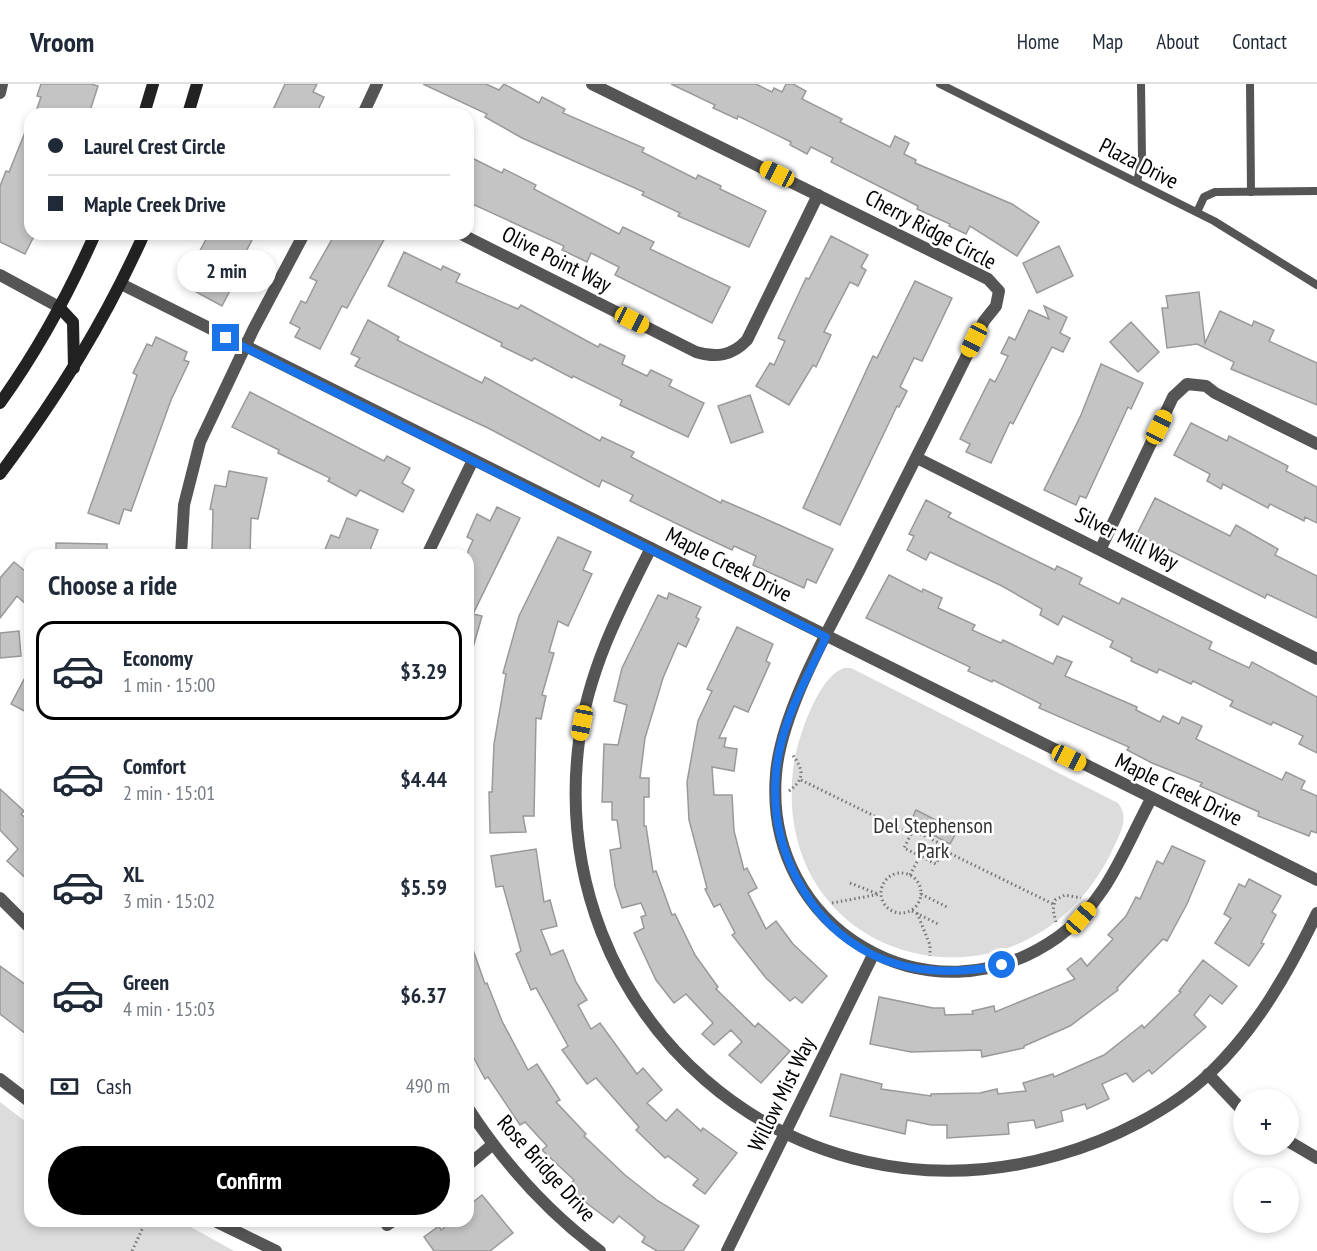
<!DOCTYPE html>
<meta charset="utf-8">
<style>
:root{--surface:#fff;--page:#f2f2f3;--text:#1f2937;--muted:#747a83;--line:#e0e1e3;--accent:#000}
body{margin:0;font-family:"PT Sans Narrow",sans-serif;background:var(--page);color:var(--text);height:100vh;display:flex;flex-direction:column;font-size:22px;white-space:nowrap}
*{box-sizing:border-box;margin:0}
p{font-size:20px;color:var(--muted)}
.icon{flex:none;width:33px;height:33px;fill:none;stroke:currentColor;stroke-width:2;stroke-linecap:round;stroke-linejoin:round}
.map{position:relative;flex:1;overflow:hidden}
.sheet{position:absolute;left:24px;top:465px;width:450px;height:678px;display:flex;flex-direction:column;background:var(--surface);border-radius:18px;box-shadow:0 3px 9px #0003}
.sheet>*{flex:none}
.banner{position:absolute;left:24px;top:24px;width:450px;height:132px;border-radius:18px;box-shadow:0 3px 9px #0003;display:grid;align-content:center;height:132px;padding:0 24px;background:var(--surface)}
.buttons{position:absolute;left:1233px;top:1005px;display:grid;gap:12px}
.buttons a{display:grid;place-items:center;width:66px;height:66px;border-radius:50%;background:var(--surface);box-shadow:0 3px 9px #0003;font-size:30px}
.end{position:absolute;width:27px;height:27px;margin:-14px;border:8px solid #1a73e8;background:#fff;box-shadow:0 0 0 3px #fff}
.from{border-radius:50%}
.bubble{position:absolute;height:42px;border-radius:21px;background:var(--surface);box-shadow:0 3px 9px #0003;font-size:20px;font-weight:700;line-height:42px;text-align:center}
.car{position:absolute;width:18px;height:36px;margin:-18px -9px;border-radius:8px;box-shadow:0 0 4px 2px #0007;background:linear-gradient(#f5c518 24%,#345 0 40%,#f5c518 0 76%,#345 0 86%,#f5c518 0)}
.banner b{display:flex;align-items:center;gap:21px;height:57px;font-size:22px}
.banner b+b{border-top:2px solid var(--line)}
.banner i{width:15px;height:15px;background:var(--text)}
ul{padding:0;list-style:none}
li{display:flex;align-items:center;gap:18px;height:99px;margin:0 12px 9px;padding:0 12px;border:3px solid transparent;border-radius:18px}
li div{flex:1}
li b{display:block;font-size:22px}
li em{font-style:normal;font-weight:700}
li.active{border-color:var(--accent)}
li>.icon{width:54px;height:54px;stroke-width:1.5}
h2{padding:0 24px;font-size:27px;line-height:72px}
.pay{display:flex;align-items:center;gap:15px;height:66px;padding:0 24px;font-size:22px}
.pay p{margin-inline-start:auto}
.primary-button{display:flex;gap:12px;margin-top:auto;padding:12px 24px}
.primary-button a{flex:1;height:69px;border-radius:36px;background:var(--accent);color:#fff;font-size:24px;font-weight:700;line-height:69px;text-align:center}
header{display:flex;align-items:center;gap:36px;box-sizing:border-box;height:84px;padding:0 30px;background:var(--surface);border-bottom:2px solid var(--line)}
header strong{font-size:28px}
nav{display:flex;gap:33px;margin-inline-start:auto;font-size:21px}
.map>svg:first-child{display:block}
.green{fill:#dcdcdc}
.building{fill:#c4c4c4;stroke:#999;stroke-width:1.5}
.lines{fill:none;stroke-linecap:round;stroke-linejoin:round}
.path{stroke:#777;stroke-width:3;stroke-dasharray:1.5 3;stroke-linecap:butt}
.service{stroke:#555;stroke-width:8}
.minor{stroke:#555;stroke-width:12}
.tertiary{stroke:#555;stroke-width:12}
.secondary{stroke:#222;stroke-width:12}
.route{stroke:#1a73e8;stroke-width:8}
.labels{text-anchor:middle;stroke-width:5;stroke-linejoin:round;paint-order:stroke}
.street-label{font-size:22px;fill:#000;stroke:#fff}
.park-label{font-size:22px;fill:#333;stroke:#fff}
</style>
<header>
<strong>Vroom</strong>
<nav><a>Home</a><a>Map</a><a>About</a><a>Contact</a></nav>
</header>
<div class="map">
<svg width="1317" height="1167" viewBox="0 0 1317 1167">
<rect width="100%" height="100%" fill="#fff"/>
<g class="green">
<path d="M844,584H851L1118,719C1131,735 1118,753 1111,769C1023,946 771,884 793,686C796,659 817,593 844,584Z"/>
<path d="M0,1018L30,1041V1137H180L234,1167H0Z"/>
</g>
<g class="building">
<path d="M41,0H91L98,2L89,30H35L41,13L37,12Z"/>
<path d="M285,0H317L313,8L324,13L316,30H271Z"/>
<path d="M423,0H486L499,6L504,0L539,19L542,13L565,25L563,29L644,64L642,68L696,95L698,91L721,102L720,105L766,127L749,163L678,132L680,129L642,111L644,108L522,54L485,33L487,30Z"/>
<path d="M671,0H756L772,8L774,4L782,8L786,0H793L806,7L802,15L842,35L840,38L890,63L895,52L909,59L904,70L916,76L915,79L1012,120L1039,138L1017,172L970,142L966,150L949,142L950,140L917,125L918,122L831,78L833,74L811,63L807,70L790,61L791,58L738,32L737,35L713,24L715,21Z"/>
<path d="M30,36V150H35L25,170L0,158V102L6,87L9,88Z"/>
<path d="M468,72L502,89L504,85L536,101L534,105L619,150L623,143L654,158L650,165L730,203L712,239L615,191L619,183L591,169L587,178L562,166L564,162L468,118Z"/>
<path d="M209,150H255L233,193L236,195L222,222L185,202L191,191L182,186L190,171L196,174Z"/>
<path d="M335,150H387L347,224L342,222L320,265L295,253L300,244L290,239L301,217L306,219L317,197L310,194Z"/>
<path d="M831,152L868,171L861,183L866,186L858,202L850,198L824,248L831,251L816,283L813,281L789,321L756,302L770,279L774,281L785,257L778,254L806,194L809,195Z"/>
<path d="M1059,162L1073,192L1037,209L1023,179Z"/>
<path d="M404,168L441,186L443,182L460,190L456,198L518,225L521,221L598,263L600,260L625,272L622,280L647,292L651,286L672,296L669,302L704,319L688,353L620,321L622,316L573,292L572,294L534,274L532,277L501,262L502,259L388,202Z"/>
<path d="M915,197L952,214L922,277L914,274L900,303L907,307L899,323L897,322L840,441L803,424L873,272L877,274Z"/>
<path d="M1199,208L1205,259L1220,227L1252,242L1254,237L1274,246L1269,257L1317,279V321L1231,285L1234,278L1197,260L1167,264L1162,224H1168L1166,212Z"/>
<path d="M1044,222L1067,233L1060,249L1070,254L1063,268L1052,263L1013,340L1010,338L991,379L966,368L970,360L960,355L990,295L995,298L1008,272L1001,269L1009,253L1015,256L1029,226L1049,235Z"/>
<path d="M368,236L399,253L397,256L482,299L485,293L600,357L602,353L634,368L631,373L721,419L722,416L759,432L833,465L816,499L807,495L804,504L753,481L756,472L734,462L732,466L698,450L630,417L633,411L602,396L599,403L488,344L355,282L360,274L351,270Z"/>
<path d="M1131,238L1159,268L1138,288L1110,258Z"/>
<path d="M156,253L187,268L184,276L189,278L171,316L131,427L124,425L119,440L88,429L137,291L133,289L147,260L152,262Z"/>
<path d="M1101,280L1143,299L1131,325L1128,323L1086,414L1080,412L1076,421L1044,406L1081,331Z"/>
<path d="M250,308L384,377L387,372L410,384L402,399L414,406L403,428L360,406L356,412L328,397L330,394L278,369L279,366L232,343Z"/>
<path d="M750,311L763,348L731,359L718,322Z"/>
<path d="M1191,339L1227,357L1229,352L1288,382L1286,387L1317,403V439L1305,433L1304,437L1270,420L1268,424L1223,400L1221,405L1207,397L1210,390L1174,371Z"/>
<path d="M229,387L267,394L258,435L251,434L250,471H225V466H212L213,426L210,425L215,401L226,403Z"/>
<path d="M1155,414L1230,452L1236,441L1278,465L1275,471L1317,492V534L1267,510L1265,514L1137,450Z"/>
<path d="M926,416L951,429L948,433L992,455L1055,486L1057,482L1082,494L1079,500L1119,520L1122,514L1147,526L1212,558L1209,565L1249,584L1252,578L1317,613V669L1299,660L1303,652L1273,638L1271,641L1230,622L1233,617L1193,597L1191,600L1159,585L1157,589L1131,577L1132,574L1110,563L1113,557L1063,532L1058,541L1040,531L1042,525L1002,502L930,468L926,476L907,466L914,452L909,450Z"/>
<path d="M497,423L520,434L473,530L482,532L472,567H468V467L473,456L467,453L477,430L490,437Z"/>
<path d="M347,434L378,446L368,471H333L324,468L331,451L339,454Z"/>
<path d="M558,453L591,468L583,486L592,490L568,542L558,537L549,568L554,569L542,611L546,612L541,635L536,634L534,732H523L526,748L490,749L489,708H492L494,660L506,590L503,589L519,532Z"/>
<path d="M56,459L107,460V471H56Z"/>
<path d="M14,478L30,491V524L17,512L0,534V494Z"/>
<path d="M889,491L922,508L923,505L942,514L938,524L975,541L972,546L1001,559L1003,556L1053,580L1057,572L1072,578L1065,592L1137,623L1136,626L1160,638L1163,632L1179,640L1182,633L1202,642L1196,655L1282,696L1286,688L1305,697L1301,705L1317,712V749L1311,747L1309,752L1258,732L1259,728L1200,702L1202,699L1152,679L1127,666L1129,663L1039,624L1041,620L993,596L992,598L968,587L970,583L866,534Z"/>
<path d="M669,509L701,523L696,533L699,535L686,563L678,559L663,594L645,654L640,694H649V713H644V742H646L653,788L656,787L672,831L675,830L695,871L718,903L716,905L755,943L758,939L790,967L761,999L729,971L742,958L731,946L714,961L702,950L713,939L686,910L674,919L656,896L634,849L644,844L641,833L646,831L641,819L622,824L615,802L610,766L621,764L617,736H612V718H602L604,660L618,661L627,621L614,617L622,584L658,511L667,515Z"/>
<path d="M737,543L773,560L766,577L770,579L748,628L734,622L719,654H726L724,663L737,665L734,687L712,683L714,711H732L734,747L744,786L747,784L757,804L748,809L766,845L776,837L793,860L827,892L802,919L795,913L790,917L766,894L732,851L735,849L720,820L714,823L705,805L707,804L689,736L687,698L698,637L712,607L707,605Z"/>
<path d="M19,547L21,572L0,574V549Z"/>
<path d="M30,584V630L11,620Z"/>
<path d="M0,705L24,727L21,730L30,738V798L7,777L18,765L0,746Z"/>
<path d="M916,726L957,747L950,760L910,739Z"/>
<path d="M1172,762L1205,777L1187,820L1167,857L1163,855L1117,904L1118,906L1070,942L1024,962V964L982,973L981,966L911,968L870,960L879,913L933,924H944L945,931L973,930L972,927L994,922L995,928L1075,895L1067,885L1081,874L1087,882L1113,855L1108,851L1126,832L1136,813L1140,815L1157,777L1163,780Z"/>
<path d="M536,765L544,818L550,816L557,842L541,846L551,871L563,866L576,898L587,916L578,921L591,945L600,939L637,990L643,984L662,1006L647,1019L666,1037L677,1025L701,1047L703,1044L737,1069L705,1110L693,1101L698,1095L668,1072L665,1074L636,1046L639,1043L596,994L587,1000L562,966L568,962L536,904L531,906L516,870L521,867L503,802L496,803L491,772Z"/>
<path d="M1249,795L1281,812L1272,828L1276,831L1261,859L1264,860L1249,882L1215,859L1231,834L1224,830L1239,800L1245,803Z"/>
<path d="M470,857L485,900L487,899L502,937L528,986L537,980L560,1016L556,1018L586,1050L584,1052L625,1091L658,1117L699,1142L683,1167H657L642,1158L645,1153L619,1132L613,1139L581,1115L568,1103L574,1096L542,1066L547,1062L525,1038L520,1041L488,993L485,995L468,963L472,960L468,951Z"/>
<path d="M1203,876L1237,902L1222,920L1210,911L1194,931L1206,943L1152,990L1149,986L1133,998L1126,989L1102,1000L1109,1015L1087,1025L1085,1020L1061,1027L1063,1037L1036,1044L1034,1036L1008,1039L1009,1050L947,1054V1041H931L907,1036L905,1050L830,1032L841,990L882,1000L881,1005L931,1012V1010L980,1009L997,1005L998,1010L1026,1007L1023,999L1053,990L1054,993L1104,971L1142,941L1144,944L1181,908L1179,907Z"/>
<path d="M0,882L30,904V953L0,930Z"/>
<path d="M482,1111L513,1149L490,1167H434L424,1153L439,1142L441,1146L452,1137H468V1122Z"/>
</g>
<g class="lines">
<g class="path">
<path d="M801,696L911,750L913,746L945,762L943,766L1053,820"/>
<path d="M789,707C805,695 804,686 792,670"/>
<path d="M911,750L904,764L936,780L943,766"/>
<circle cx="901" cy="809" r="20"/>
<path d="M910,791L920,772"/>
<path d="M850,799L878,810"/>
<path d="M921,810L949,824"/>
<path d="M832,819L880,810"/>
<path d="M912,827L940,841"/>
<path d="M917,829L930,861V872"/>
<path d="M1056,838L1053,826L1055,816L1065,811L1081,814"/>
<path d="M132,1167L146,1137"/>
</g>
<g class="service">
<path d="M940,0L1214,137L1317,201"/>
<path d="M1250,0L1251,108"/>
<path d="M1137,98L1142,74L1141,0"/>
<path d="M1197,128L1204,113L1215,108L1317,107"/>
</g>
<g class="minor">
<path d="M592,0L988,195L999,207L996,222L984,237C943,320 902,402 860,485C831,541 781,627 776,690C763,845 930,944 1058,853C1107,818 1124,765 1151,715"/>
<path d="M0,9L2,0"/>
<path d="M363,30L377,0"/>
<path d="M461,150L696,268C716,274 732,272 747,256L818,111"/>
<path d="M0,191L59,223"/>
<path d="M121,200L1317,796"/>
<path d="M917,374L1317,575"/>
<path d="M651,464C620,525 588,587 579,657C544,931 790,1148 1058,1071C1111,1056 1170,1027 1210,989C1257,944 1289,887 1317,829"/>
<path d="M1101,464L1173,313L1187,300L1206,302L1215,309L1317,360"/>
<path d="M181,471L184,421L200,358L253,246L304,150"/>
<path d="M427,471L473,376"/>
<path d="M0,814L30,844"/>
<path d="M1208,990L1244,1028"/>
<path d="M468,1024C503,1078 548,1128 600,1167"/>
<path d="M1288,1057L1317,1074"/>
<path d="M468,1081L492,1061"/>
<path d="M387,1141L393,1137"/>
<path d="M727,1167L873,871"/>
</g>
<g class="tertiary">
<path d="M0,995L30,1018"/>
<path d="M215,1137L276,1167"/>
</g>
<g class="secondary">
<path d="M144,30L153,0"/>
<path d="M188,30L197,0"/>
<path d="M59,223L73,238L74,284"/>
<path d="M0,319C38,266 69,209 95,150"/>
<path d="M0,390C58,312 104,239 144,150"/>
</g>
</g>
<g class="lines">
<path class="route" d="M226,254L826,553C806,596 780,640 776,689C769,761 806,838 873,871C912,890 960,890 1002,881"/>
</g>
<g class="labels">
<g class="street-label">
<text transform="translate(1139 79) rotate(27)" y="8">Plaza Drive</text>
<text transform="translate(931 145) rotate(28)" y="8">Cherry Ridge Circle</text>
<text transform="translate(557 175) rotate(27)" y="8">Olive Point Way</text>
<text transform="translate(1127 454) rotate(27)" y="8">Silver Mill Way</text>
<text transform="translate(729 480) rotate(27)" y="8">Maple Creek Drive</text>
<text transform="translate(1179 705) rotate(26)" y="8">Maple Creek Drive</text>
<text transform="translate(781 1010) rotate(-64)" y="8">Willow Mist Way</text>
<text transform="translate(547 1084) rotate(48)" y="8">Rose Bridge Drive</text>
</g>
<g class="park-label">
<text x="933" y="749">Del Stephenson<tspan x="933" dy="25">Park</tspan></text>
</g>
</g>
</svg>
<div class="buttons">
<a>+</a>
<a>−</a>
</div>
<i class="end from" style="left:1002px;top:881px"></i>
<i class="end" style="left:226px;top:254px"></i>
<div class="bubble" style="left:177px;top:166px;width:99px">2 min</div>
<i class="car" style="left:777px;top:90px;rotate:296deg"></i>
<i class="car" style="left:632px;top:236px;rotate:117deg"></i>
<i class="car" style="left:974px;top:256px;rotate:206deg"></i>
<i class="car" style="left:1159px;top:343px;rotate:26deg"></i>
<i class="car" style="left:582px;top:639px;rotate:191deg"></i>
<i class="car" style="left:1069px;top:674px;rotate:116deg"></i>
<i class="car" style="left:1081px;top:834px;rotate:41deg"></i>
<div class="banner">
<b><i class="from"></i>Laurel Crest Circle</b>
<b><i></i>Maple Creek Drive</b>
</div>
<section class="sheet">
<h2>Choose a ride</h2>
<ul>
<li class="active"><svg class="icon" aria-label="car" viewBox="0 0 24 24"><path d="M5 17H2v-5l4-1 3-4h7l3 4 3 1v5h-3M9 17h6M6 11h13"/><circle cx="7" cy="17" r="2"/><circle cx="17" cy="17" r="2"/></svg><div><b>Economy</b><p>1 min · 15:00</p></div><em>$3.29</em></li>
<li><svg class="icon" aria-label="car" viewBox="0 0 24 24"><path d="M5 17H2v-5l4-1 3-4h7l3 4 3 1v5h-3M9 17h6M6 11h13"/><circle cx="7" cy="17" r="2"/><circle cx="17" cy="17" r="2"/></svg><div><b>Comfort</b><p>2 min · 15:01</p></div><em>$4.44</em></li>
<li><svg class="icon" aria-label="car" viewBox="0 0 24 24"><path d="M5 17H2v-5l4-1 3-4h7l3 4 3 1v5h-3M9 17h6M6 11h13"/><circle cx="7" cy="17" r="2"/><circle cx="17" cy="17" r="2"/></svg><div><b>XL</b><p>3 min · 15:02</p></div><em>$5.59</em></li>
<li><svg class="icon" aria-label="car" viewBox="0 0 24 24"><path d="M5 17H2v-5l4-1 3-4h7l3 4 3 1v5h-3M9 17h6M6 11h13"/><circle cx="7" cy="17" r="2"/><circle cx="17" cy="17" r="2"/></svg><div><b>Green</b><p>4 min · 15:03</p></div><em>$6.37</em></li>
</ul>
<div class="pay"><svg class="icon" aria-label="cash" viewBox="0 0 24 24"><path d="M3 7h18v10H3z"/><circle cx="12" cy="12" r="2"/></svg>Cash<p>490 m</p></div>
<div class="primary-button"><a>Confirm</a></div>
</section>
</div>
